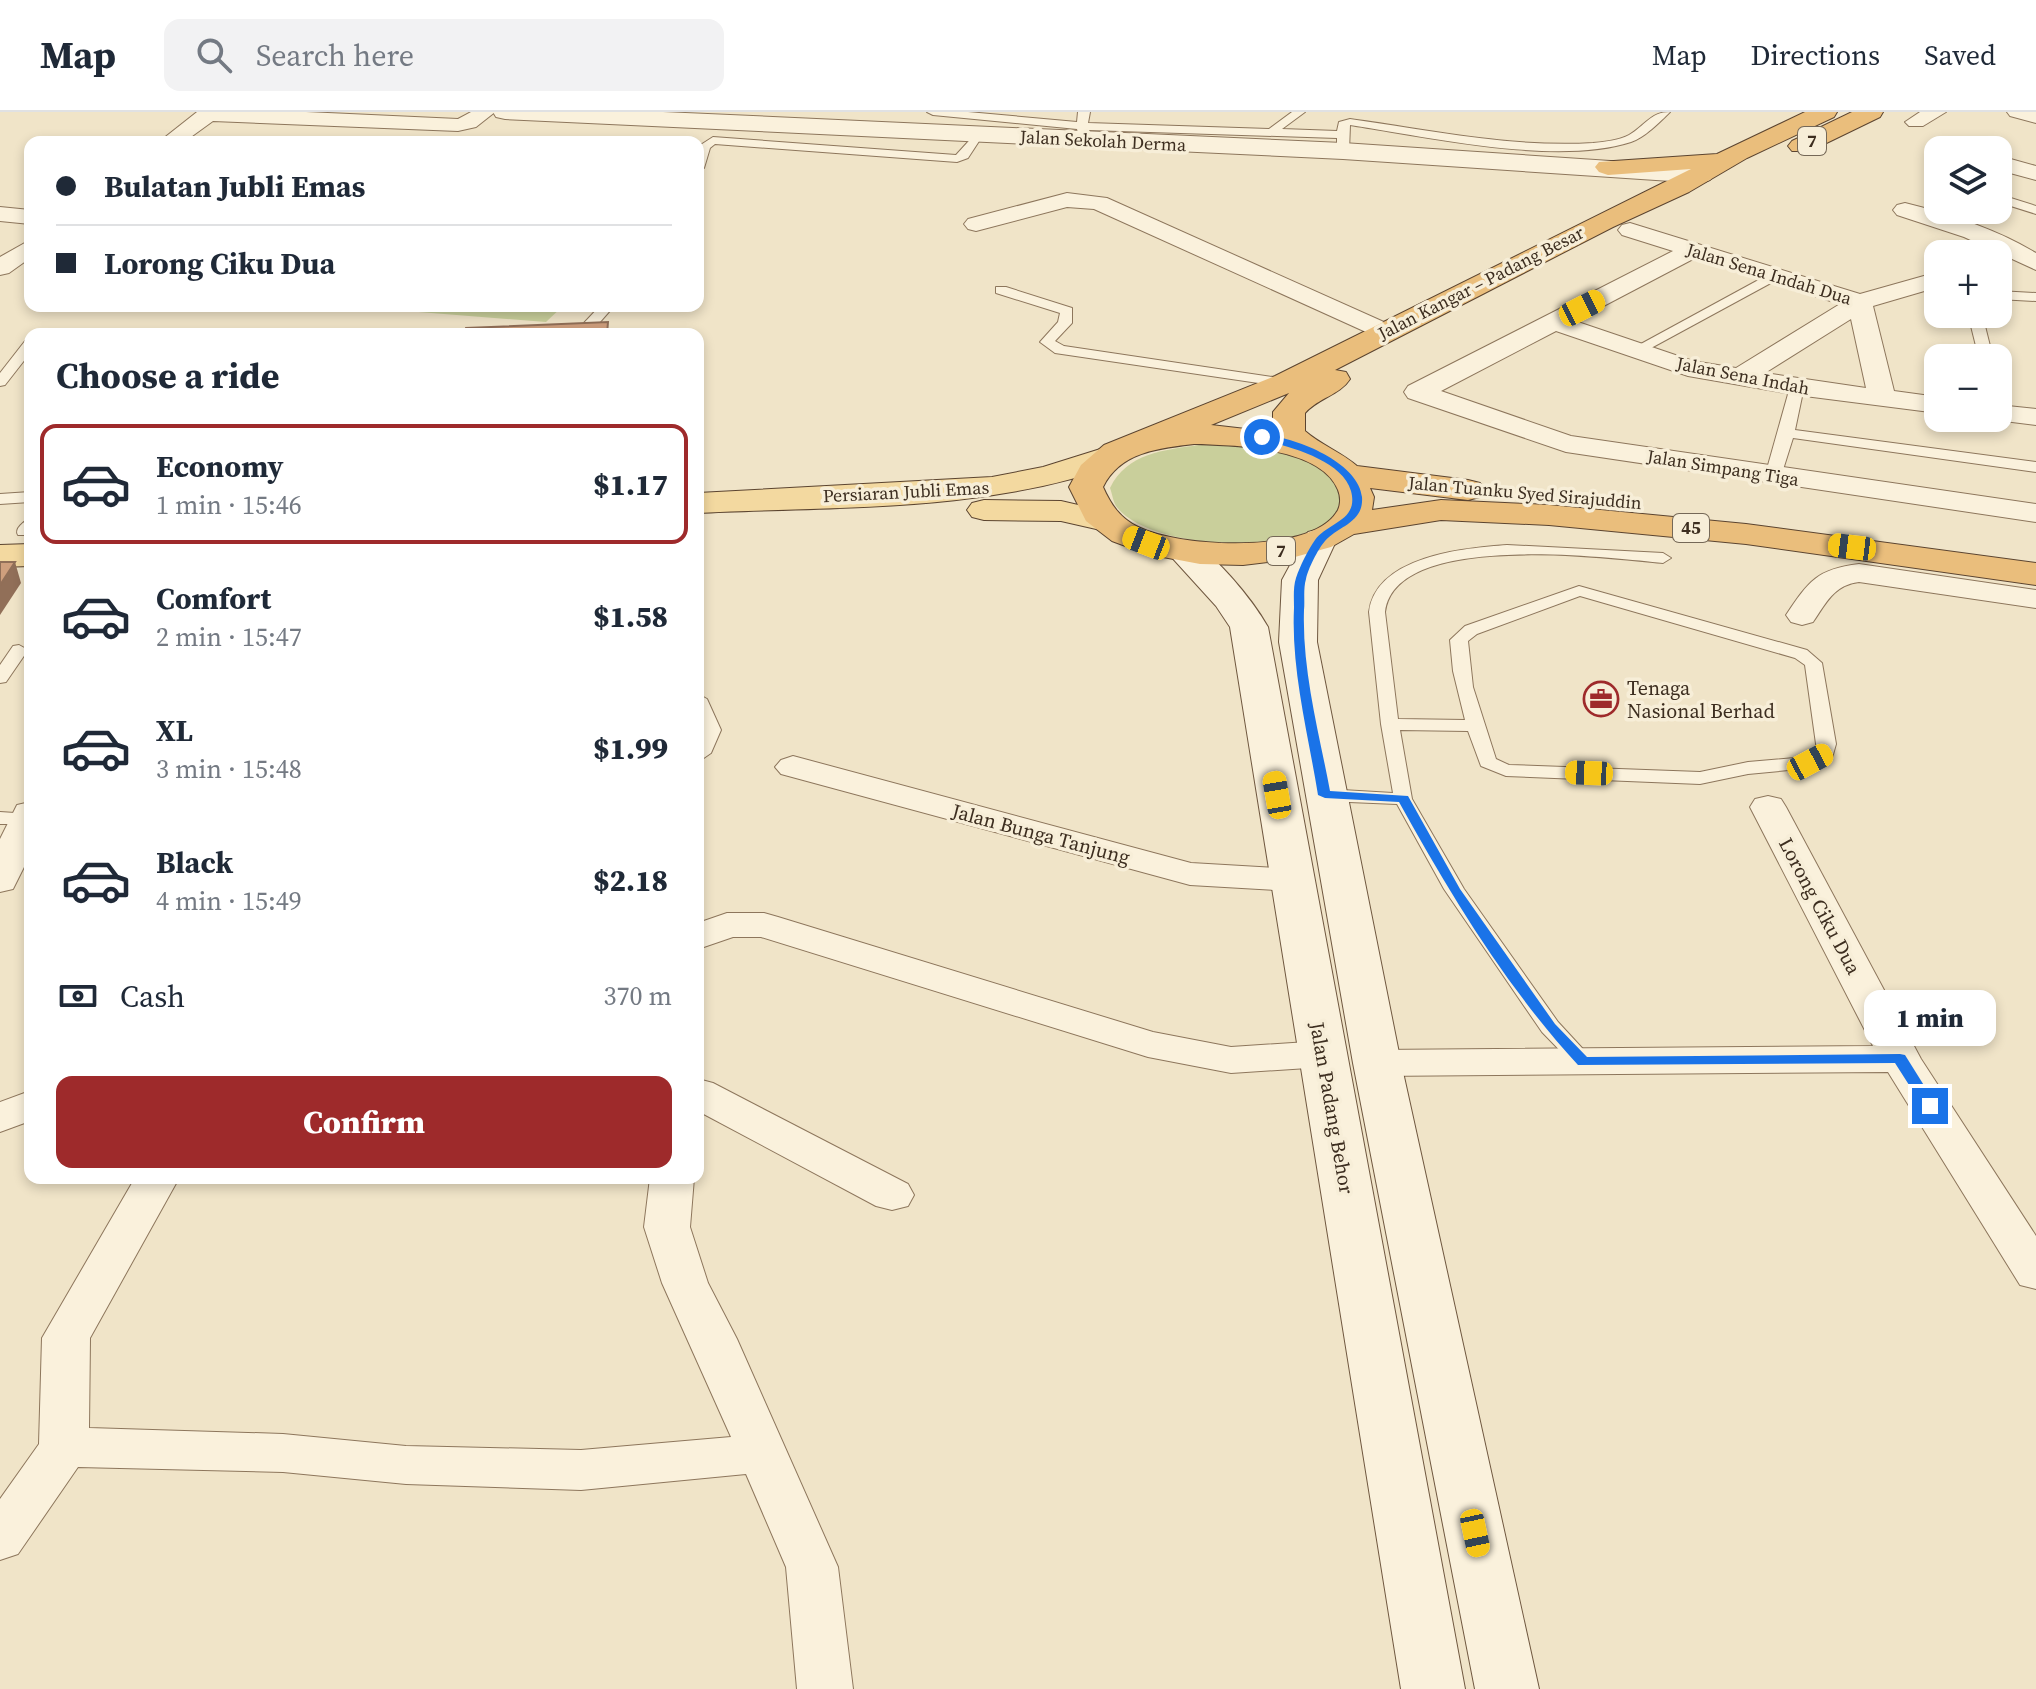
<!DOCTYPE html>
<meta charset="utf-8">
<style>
:root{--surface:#fff;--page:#f2f2f3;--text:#1f2937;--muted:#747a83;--line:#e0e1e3;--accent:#9e2a2b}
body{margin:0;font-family:"Source Serif 4",serif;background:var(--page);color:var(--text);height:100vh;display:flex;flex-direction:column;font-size:30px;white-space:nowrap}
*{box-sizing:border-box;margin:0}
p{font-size:26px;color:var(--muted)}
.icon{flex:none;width:44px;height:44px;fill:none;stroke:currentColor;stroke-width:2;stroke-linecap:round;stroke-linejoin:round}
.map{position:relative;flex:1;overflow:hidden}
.sheet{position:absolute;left:24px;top:216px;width:680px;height:856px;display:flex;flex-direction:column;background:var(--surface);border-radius:16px;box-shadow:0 4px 12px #0003}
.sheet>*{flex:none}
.guide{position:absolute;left:24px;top:24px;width:680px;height:176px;border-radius:16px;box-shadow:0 4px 12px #0003;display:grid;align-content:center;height:176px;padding:0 32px;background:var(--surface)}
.tools{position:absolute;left:1924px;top:24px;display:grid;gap:16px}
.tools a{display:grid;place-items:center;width:88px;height:88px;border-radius:16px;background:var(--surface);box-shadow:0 4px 12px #0003;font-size:40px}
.end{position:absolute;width:36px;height:36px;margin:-18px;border:10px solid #1a73e8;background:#fff;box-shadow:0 0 0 4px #fff}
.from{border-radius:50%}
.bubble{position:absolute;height:56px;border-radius:16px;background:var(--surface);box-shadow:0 4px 12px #0003;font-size:26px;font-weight:800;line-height:56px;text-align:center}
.car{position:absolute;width:24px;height:48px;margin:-24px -12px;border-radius:10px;box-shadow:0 0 6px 2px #0007;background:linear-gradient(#f5c518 24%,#345 0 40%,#f5c518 0 76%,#345 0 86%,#f5c518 0)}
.guide b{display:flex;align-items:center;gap:28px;height:76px;font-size:30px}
.guide b+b{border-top:2px solid var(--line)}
.guide i{width:20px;height:20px;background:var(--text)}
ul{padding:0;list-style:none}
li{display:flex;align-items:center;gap:24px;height:120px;margin:0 16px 12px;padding:0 16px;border:4px solid transparent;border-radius:16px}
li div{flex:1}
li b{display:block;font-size:30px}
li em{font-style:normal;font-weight:800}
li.on{border-color:var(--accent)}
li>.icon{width:72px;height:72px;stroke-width:1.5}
h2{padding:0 32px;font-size:36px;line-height:96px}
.pay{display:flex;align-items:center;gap:20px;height:88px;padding:0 32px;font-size:30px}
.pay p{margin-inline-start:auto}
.action{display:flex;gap:16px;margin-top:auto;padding:16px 32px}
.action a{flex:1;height:92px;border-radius:16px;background:var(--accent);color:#fff;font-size:32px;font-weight:800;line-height:92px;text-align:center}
header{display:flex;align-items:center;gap:48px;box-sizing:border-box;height:112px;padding:0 40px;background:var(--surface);border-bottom:2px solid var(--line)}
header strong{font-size:38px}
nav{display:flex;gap:44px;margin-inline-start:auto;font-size:28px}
.search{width:560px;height:72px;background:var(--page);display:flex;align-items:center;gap:20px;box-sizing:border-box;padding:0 28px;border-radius:16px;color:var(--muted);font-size:30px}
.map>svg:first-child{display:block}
.green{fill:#c9cf9b}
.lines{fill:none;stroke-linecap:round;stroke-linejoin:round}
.service-casing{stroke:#8d765c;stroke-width:2}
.minor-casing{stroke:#8d765c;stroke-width:2}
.tertiary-casing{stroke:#8d765c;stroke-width:2}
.secondary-casing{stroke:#6f573f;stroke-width:2}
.primary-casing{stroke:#5b4430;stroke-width:2}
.trunk-casing{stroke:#5b4430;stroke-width:2}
.service{fill:#faf1dc;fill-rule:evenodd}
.minor{fill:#faf1dc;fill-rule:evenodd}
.tertiary{fill:#faf1dc;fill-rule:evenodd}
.secondary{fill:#faf1dc;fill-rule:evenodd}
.primary{fill:#f3d9a0;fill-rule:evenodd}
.trunk{fill:#eabe7c;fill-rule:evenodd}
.shaded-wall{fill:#916f58}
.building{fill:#cf9f7d;stroke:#916f58;stroke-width:2}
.route{fill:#1a73e8}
.labels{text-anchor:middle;stroke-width:7;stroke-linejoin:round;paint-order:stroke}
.far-street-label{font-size:18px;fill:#3d2e20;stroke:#f7eed8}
.shield{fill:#f7eed8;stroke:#756857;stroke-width:2}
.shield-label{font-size:18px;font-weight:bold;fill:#3d2e20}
.poi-label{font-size:20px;fill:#3d2e20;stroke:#f7eed8;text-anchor:start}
.street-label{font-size:20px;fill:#3d2e20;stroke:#f7eed8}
</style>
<header>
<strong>Map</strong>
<div class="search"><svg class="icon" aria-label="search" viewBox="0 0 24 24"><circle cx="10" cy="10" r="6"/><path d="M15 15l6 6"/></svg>Search here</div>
<nav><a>Map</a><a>Directions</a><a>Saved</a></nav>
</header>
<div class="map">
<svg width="2036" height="1577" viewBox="0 0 2036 1577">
<rect width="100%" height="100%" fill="#f0e4c8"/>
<g class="green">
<path d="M343,194H563L546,210Z"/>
<path d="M1199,333C1245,334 1329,334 1344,389C1341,393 1338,401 1334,405C1295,443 1149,439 1116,394C1113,389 1112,381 1110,376C1127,341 1164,338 1199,333Z"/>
</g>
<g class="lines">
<g class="service-casing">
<g id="service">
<path d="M927,0H968L1077,10L1078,0H1090L1088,11L1269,17L1292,0H1305L1282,17L1337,19L1339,10L1350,7C1430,18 1512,36 1593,31C1604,30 1620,28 1629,23C1645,14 1650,0 1670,0C1660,10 1644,26 1631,30C1557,54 1428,25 1350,13L1349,39L1343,42L1337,39V26L1089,18L1091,25L1085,28L1079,25L1077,17L933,3Z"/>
<path d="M977,20L983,23L968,46L957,50L715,32L710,36L704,56L698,60L699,34L713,25L956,43Z"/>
<path d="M1998,82L2036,94V102L1998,90Z"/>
<path d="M1775,159L1781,163L1780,166L1640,242L1628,239Z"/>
<path d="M996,175H1006L1072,196V211L1055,229L1064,234L1286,267L1293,271L1286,275L1055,241L1040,230L1058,210L1060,201L996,181Z"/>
<path d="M1998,179L2036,181V189L1998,187Z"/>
<path d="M600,194H614L593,218H583V212Z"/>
<path d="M1968,202H1982L1993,246H1979Z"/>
<path d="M30,228V241L5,273L0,274V261L25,229Z"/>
<path d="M1797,271L1804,275L1795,318L2036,350V360L1793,326L1781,364L1773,369L1768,367L1765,364L1790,275Z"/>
<path d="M30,380V390L0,392V382Z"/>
<path d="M30,407V423H18C14,417 24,409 30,407Z"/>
<path d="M1507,433L1663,441L1671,446L1663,451C1607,446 1395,418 1385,500L1398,607L1465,608L1453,559L1450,528L1465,514L1579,474L1807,538L1822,551L1836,632L1832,646L1810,656L1748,662L1700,672L1506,664L1481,654L1468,619L1400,618L1412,687L1464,777L1558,910L1594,949L1591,954H1575L1542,920L1444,777L1397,692L1325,689L1316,683L1325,677L1393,681L1381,612L1369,500C1376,444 1464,436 1507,433ZM1580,484L1795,546L1805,553L1817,639L1806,645L1748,650L1700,660L1509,653L1496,647L1473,575L1468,529L1477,522Z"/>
<path d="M19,533L28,538L6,570L0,571V553L13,534Z"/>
<path d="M698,582L707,587L721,618L711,641L698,650V631L703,618L698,607Z"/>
<path d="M0,700L30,702V712H0Z"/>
</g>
</g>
<g class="minor-casing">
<g id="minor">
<path d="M197,0H306L458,7L471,0H495L476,15L458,19L213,9L184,30H159Z"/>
<path d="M1920,0H1946L1923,14H1909L1905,10Z"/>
<path d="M2007,0H2036V11L2010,4Z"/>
<path d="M2007,46L2036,54V68L1999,58V48Z"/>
<path d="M1067,81L1107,86L1395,215L1399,220L1395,225H1377L1094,97L1067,95L976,119L968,117L964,112L968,107Z"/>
<path d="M1905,91C1950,102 1996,117 2036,141V158L1964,125L1897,103L1893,98L1897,93Z"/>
<path d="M0,95L30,98V112L0,109Z"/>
<path d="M1630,111L1860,182L1938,160V175L1873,194L1894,279L1938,285V301L1797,283L1688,264L1556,219L1441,279L1571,324L2036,392V410L1566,340L1408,286L1404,280L1408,274L1673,139L1622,123L1618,118L1622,113ZM1695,146L1840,192L1736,256L1693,249L1575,209ZM1851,207L1866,276L1765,261Z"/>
<path d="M30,128V146L9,161L0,163V145Z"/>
<path d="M1998,293L2036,297V313L1988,307L1998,306Z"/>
<path d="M1859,452L2036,478V496L1859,470C1834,473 1826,491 1813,510L1802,513L1791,510L1786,503C1809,469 1817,457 1859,452Z"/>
<path d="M793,644L1191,751L1292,757L1305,760L1311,768L1305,776L1292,779L1190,773L781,662L775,655L781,648Z"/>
<path d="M1768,684L1781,687L1786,695L1921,947L2036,1124V1177L2020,1173L1888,960L1377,964L1362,960L1356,951L1362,942L1377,938L1873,934L1750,695L1755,687Z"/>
<path d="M30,690V743L13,777L0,780V727L17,693Z"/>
<path d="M727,801H764L778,805L1153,920L1231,935L1323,929L1338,933L1344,942L1338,951L1323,955L1231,961L1148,945L761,825H733L698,837V811Z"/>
<path d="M698,967L713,971L908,1072L914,1083L908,1094L892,1098L876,1094L698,999Z"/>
<path d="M30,979V1009L0,1020V990Z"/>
<path d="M135,1066H179L90,1226L89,1316L283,1322L406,1334L581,1338L731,1325L662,1171L644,1115L650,1066H694L690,1115L708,1171L737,1227L838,1455L853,1577H797L786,1455L746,1362L581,1378L406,1372L283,1360L78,1355L18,1442L0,1448V1387L39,1332L42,1226Z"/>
</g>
</g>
<g class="tertiary-casing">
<path id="tertiary" d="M493,0H663L1343,31L1701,55L1710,58L1714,63L1710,68L1701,71L1343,47L505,7L496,5Z"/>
</g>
<g class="secondary-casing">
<g id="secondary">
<path d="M1320,417L1332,420L1337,427L1318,468L1317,530L1401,951L1539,1577H1475L1353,951L1279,530L1282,468L1308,420Z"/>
<path d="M1184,428C1211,435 1254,490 1268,515L1465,1577H1401L1230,515L1216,494L1166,439L1172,432Z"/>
</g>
</g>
<g class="primary-casing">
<g id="primary">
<path d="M1110,334L1122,337L1126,344L1122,351C986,401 840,394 698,401V381L992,365L1043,355Z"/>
<path d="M984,388L1061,389L1117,402L1122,409L1117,416L1105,419L1061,409L984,408L972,405L967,398L972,391Z"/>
<path d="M30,432V454L0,455V433Z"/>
</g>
</g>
<g class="trunk-casing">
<g id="trunk">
<path d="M1805,0H1837L1834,5L1747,46L1689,80L1613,115L1335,258L1346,260L1350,267C1340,283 1318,286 1305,301V319C1321,333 1341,340 1357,354L1468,368L1480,371L1485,378L1480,385L1468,388L1370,376L1374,385L1372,398L1441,388L1549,393L1746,412L2036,451V473L1746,432L1549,413L1441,408L1354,422L1331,435L1284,448L1243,453L1200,452L1147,442L1112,429L1086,409L1069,375L1081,353L1104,333L1275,264L1691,57L1608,63L1599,60L1595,55L1599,50L1717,42ZM1289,281L1273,300V320L1211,313ZM1194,332C1233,333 1321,335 1338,378C1341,385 1341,395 1336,401C1308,443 1178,435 1138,415C1120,406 1111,393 1103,375C1120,340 1159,336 1194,332Z"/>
<path d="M1852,0H1883L1880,5L1810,39H1792L1788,34L1792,29Z"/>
</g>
</g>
<use href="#service" class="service"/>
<use href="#minor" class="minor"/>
<use href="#tertiary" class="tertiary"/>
<use href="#secondary" class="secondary"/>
<use href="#primary" class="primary"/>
<use href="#trunk" class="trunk"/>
</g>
<path class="shaded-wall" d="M15,450L21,471L0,503V473Z"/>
<g class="building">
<path d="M608,210L607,222H464L466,216Z"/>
<path d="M0,450H15L0,473Z"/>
</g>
<path class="route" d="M1259,323C1289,322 1359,349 1362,385C1364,411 1338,414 1325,429C1318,437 1308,457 1306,467C1303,477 1305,489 1304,498C1302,559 1319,620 1330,679L1408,684L1460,777L1555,912L1587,945L1900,942L1905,943L1935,991V998H1925L1895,951L1578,953C1506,875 1450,782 1399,690L1325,686L1318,683C1308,621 1291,558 1294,496C1294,487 1293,475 1296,466C1300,454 1308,438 1315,428C1328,410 1359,409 1351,379C1342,347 1286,334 1259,327Z"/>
<defs>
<g id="office-ring" transform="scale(1.8)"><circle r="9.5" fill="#f7eed8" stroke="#9e2a2b" stroke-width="1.5"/><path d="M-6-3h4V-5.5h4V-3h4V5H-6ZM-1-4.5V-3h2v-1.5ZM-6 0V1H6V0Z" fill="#9e2a2b"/></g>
</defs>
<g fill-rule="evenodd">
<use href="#office-ring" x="1601" y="587"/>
</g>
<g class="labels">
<g class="far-street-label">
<text transform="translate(1103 29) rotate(3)" y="6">Jalan Sekolah Derma</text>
<text transform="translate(1769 162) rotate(17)" y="6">Jalan Sena Indah Dua</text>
<text transform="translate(1481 171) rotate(-27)" y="6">Jalan Kangar – Padang Besar</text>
<text transform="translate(1743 264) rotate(11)" y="6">Jalan Sena Indah</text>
<text transform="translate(1723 356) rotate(9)" y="6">Jalan Simpang Tiga</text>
<text transform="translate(906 380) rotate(-3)" y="6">Persiaran Jubli Emas</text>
<text transform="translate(1525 381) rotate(5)" y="6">Jalan Tuanku Syed Sirajuddin</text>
</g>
<g class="shield">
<rect x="1798" y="15" width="28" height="28" rx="6"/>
<rect x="1673" y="402" width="36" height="28" rx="6"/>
<rect x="1267" y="425" width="28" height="28" rx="6"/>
</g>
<g class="shield-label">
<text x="1812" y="35">7</text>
<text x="1691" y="422">45</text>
<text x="1281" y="445">7</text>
</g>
<g class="poi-label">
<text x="1627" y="583">Tenaga<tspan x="1627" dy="23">Nasional Berhad</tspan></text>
</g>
<g class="street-label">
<text transform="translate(1041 722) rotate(15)" y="7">Jalan Bunga Tanjung</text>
<text transform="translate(1820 794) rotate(62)" y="7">Lorong Ciku Dua</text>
<text transform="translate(1332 996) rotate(80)" y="7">Jalan Padang Behor</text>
</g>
</g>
</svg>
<div class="tools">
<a><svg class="icon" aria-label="layers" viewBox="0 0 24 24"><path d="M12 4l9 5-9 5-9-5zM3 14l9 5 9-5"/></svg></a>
<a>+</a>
<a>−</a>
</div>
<i class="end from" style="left:1262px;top:325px"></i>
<i class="end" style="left:1930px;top:994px"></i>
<div class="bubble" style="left:1864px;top:878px;width:132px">1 min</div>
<i class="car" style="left:1582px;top:196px;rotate:63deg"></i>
<i class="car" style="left:1146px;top:431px;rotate:291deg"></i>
<i class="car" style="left:1852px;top:435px;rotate:277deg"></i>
<i class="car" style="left:1810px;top:650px;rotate:62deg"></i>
<i class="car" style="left:1589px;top:661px;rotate:272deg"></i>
<i class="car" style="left:1277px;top:683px;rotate:350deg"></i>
<i class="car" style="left:1475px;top:1421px;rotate:168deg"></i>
<div class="guide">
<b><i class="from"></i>Bulatan Jubli Emas</b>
<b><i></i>Lorong Ciku Dua</b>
</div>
<section class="sheet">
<h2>Choose a ride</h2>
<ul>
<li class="on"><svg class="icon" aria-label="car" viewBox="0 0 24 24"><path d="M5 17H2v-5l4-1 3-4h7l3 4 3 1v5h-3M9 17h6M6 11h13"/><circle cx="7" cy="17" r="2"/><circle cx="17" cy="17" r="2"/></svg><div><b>Economy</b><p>1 min · 15:46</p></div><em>$1.17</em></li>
<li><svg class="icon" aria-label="car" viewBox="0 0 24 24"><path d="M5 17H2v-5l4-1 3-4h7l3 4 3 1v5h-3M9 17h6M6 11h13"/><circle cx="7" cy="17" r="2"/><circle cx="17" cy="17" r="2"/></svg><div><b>Comfort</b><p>2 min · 15:47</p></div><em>$1.58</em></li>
<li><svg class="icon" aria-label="car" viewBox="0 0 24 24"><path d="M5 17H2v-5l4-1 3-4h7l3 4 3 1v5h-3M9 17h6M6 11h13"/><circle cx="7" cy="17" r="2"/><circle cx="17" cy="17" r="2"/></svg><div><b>XL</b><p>3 min · 15:48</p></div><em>$1.99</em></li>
<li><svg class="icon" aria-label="car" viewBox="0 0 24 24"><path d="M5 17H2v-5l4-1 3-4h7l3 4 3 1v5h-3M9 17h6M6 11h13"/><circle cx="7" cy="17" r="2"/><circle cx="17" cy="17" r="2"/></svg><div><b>Black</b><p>4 min · 15:49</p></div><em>$2.18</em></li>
</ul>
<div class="pay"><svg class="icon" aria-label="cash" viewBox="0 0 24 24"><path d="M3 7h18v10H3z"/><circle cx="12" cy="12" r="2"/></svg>Cash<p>370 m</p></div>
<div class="action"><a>Confirm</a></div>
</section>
</div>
